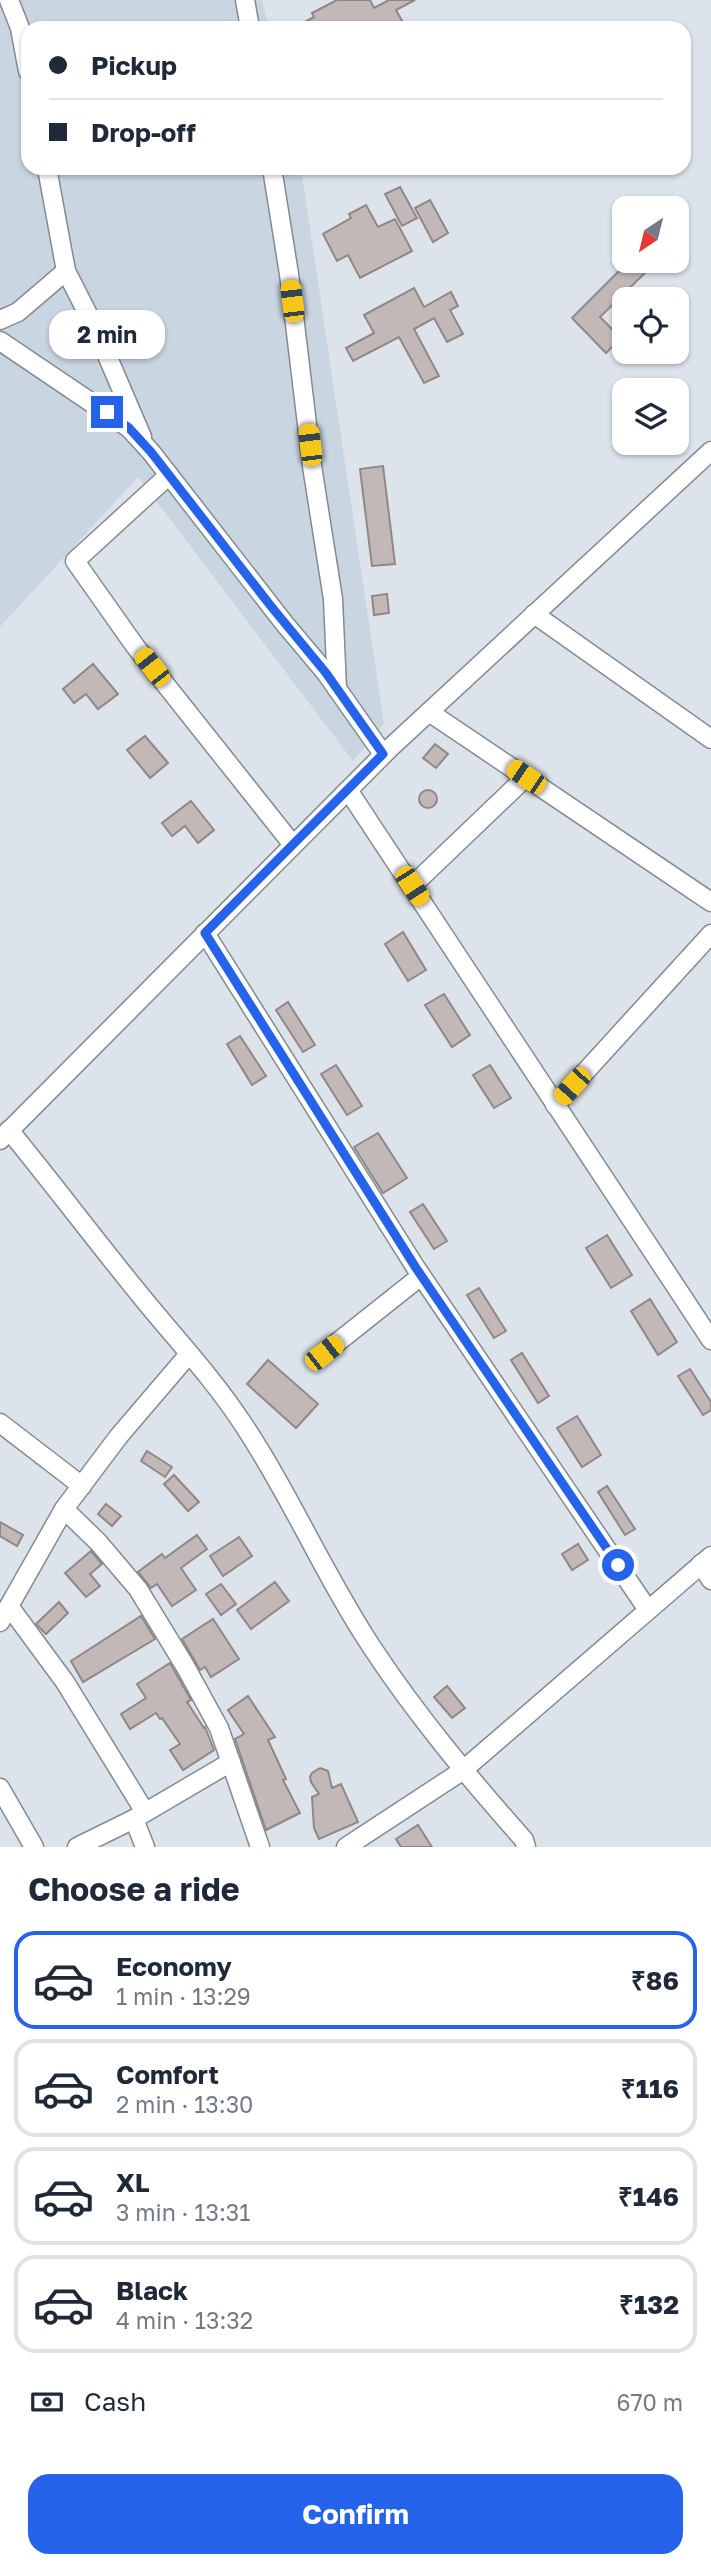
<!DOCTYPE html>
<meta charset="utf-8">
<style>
:root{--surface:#fff;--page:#f6f6f7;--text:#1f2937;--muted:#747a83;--line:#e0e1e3;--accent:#2563eb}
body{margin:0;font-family:"Golos Text",sans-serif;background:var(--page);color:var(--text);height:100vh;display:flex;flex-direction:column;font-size:26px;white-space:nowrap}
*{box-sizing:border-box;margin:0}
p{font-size:23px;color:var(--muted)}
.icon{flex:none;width:38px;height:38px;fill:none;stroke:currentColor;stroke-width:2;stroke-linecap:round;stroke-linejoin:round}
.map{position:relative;height:1847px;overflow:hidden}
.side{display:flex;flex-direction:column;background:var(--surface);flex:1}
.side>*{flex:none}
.guide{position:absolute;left:21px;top:21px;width:670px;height:154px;border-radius:21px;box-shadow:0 2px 5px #0004;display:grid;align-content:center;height:154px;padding:0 28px;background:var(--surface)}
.needle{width:46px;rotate:215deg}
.fabs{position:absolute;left:612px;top:196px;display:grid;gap:14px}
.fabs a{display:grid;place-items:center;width:77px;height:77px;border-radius:14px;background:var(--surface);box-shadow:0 2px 5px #0004;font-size:35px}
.end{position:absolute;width:32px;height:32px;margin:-16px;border:9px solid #2563eb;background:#fff;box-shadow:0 0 0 4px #fff}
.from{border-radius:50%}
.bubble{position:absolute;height:49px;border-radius:21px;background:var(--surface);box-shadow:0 2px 5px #0004;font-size:23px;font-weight:700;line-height:49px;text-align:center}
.car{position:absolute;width:21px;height:42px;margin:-21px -10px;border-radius:9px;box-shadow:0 0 5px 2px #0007;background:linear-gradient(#f5c518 24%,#345 0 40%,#f5c518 0 76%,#345 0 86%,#f5c518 0)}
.guide b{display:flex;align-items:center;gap:24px;height:66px;font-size:26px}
.guide b+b{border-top:2px solid var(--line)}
.guide i{width:18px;height:18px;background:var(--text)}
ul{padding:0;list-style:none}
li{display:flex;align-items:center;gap:21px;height:98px;margin:0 14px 10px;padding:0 14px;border:4px solid var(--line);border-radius:21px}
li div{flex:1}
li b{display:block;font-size:26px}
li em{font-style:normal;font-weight:700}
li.selected{border-color:var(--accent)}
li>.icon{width:63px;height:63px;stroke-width:1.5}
h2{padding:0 28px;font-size:32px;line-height:84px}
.pay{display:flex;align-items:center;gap:18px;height:77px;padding:0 28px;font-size:26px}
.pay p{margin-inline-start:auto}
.cta{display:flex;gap:14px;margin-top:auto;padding:14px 28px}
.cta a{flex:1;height:80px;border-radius:21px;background:var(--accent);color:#fff;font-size:28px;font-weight:700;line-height:80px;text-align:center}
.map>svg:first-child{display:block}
.built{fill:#cad5e2}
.building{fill:#c2b8b7;stroke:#908786;stroke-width:2}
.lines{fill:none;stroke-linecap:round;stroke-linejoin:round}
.minor-casing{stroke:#848a91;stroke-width:21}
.minor{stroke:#fff;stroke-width:18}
.route{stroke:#2563eb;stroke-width:9}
</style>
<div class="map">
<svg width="711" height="1847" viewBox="0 0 711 1847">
<rect width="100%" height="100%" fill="#dce3ea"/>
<path class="built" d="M0,0H262L269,28H28V168H301L384,724L353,761L138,477L0,627Z"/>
<g class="building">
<path d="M337,0H370L374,8L389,0H415L396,10L406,28H294L314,17L312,13Z"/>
<path d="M400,187L417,218L402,226L385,194Z"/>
<path d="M430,200L448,233L433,242L415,208Z"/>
<path d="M366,205L378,227L395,219L412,251L360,278L348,255L337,261L323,234L351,218L349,214Z"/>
<path d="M629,261H657L600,317L621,338L606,353L572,318Z"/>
<path d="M414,288L424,307L451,292L458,306L450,310L463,334L447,342L434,318L414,329L439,376L424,383L399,337L353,361L346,348L374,333L364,315Z"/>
<path d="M383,466L395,564L372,566L360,469Z"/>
<path d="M387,594L389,613L374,615L372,596Z"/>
<path d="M93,664L118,694L98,709L86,694L74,703L63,689Z"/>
<path d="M145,736L168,763L150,778L127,750Z"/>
<path d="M435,744L448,754L436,768L423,758Z"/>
<circle cx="428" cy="799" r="9"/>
<path d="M191,801L214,830L198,843L185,826L172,836L162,823Z"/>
<path d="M403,932L426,970L408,981L385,944Z"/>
<path d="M444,994L470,1035L452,1047L425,1005Z"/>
<path d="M288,1002L315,1045L303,1052L276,1010Z"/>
<path d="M240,1036L266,1076L252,1085L227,1044Z"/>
<path d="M336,1065L362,1106L347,1115L321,1074Z"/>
<path d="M490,1065L511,1098L494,1108L473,1075Z"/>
<path d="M378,1133L407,1178L383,1193L354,1147Z"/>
<path d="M423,1204L447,1241L434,1249L410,1212Z"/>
<path d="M607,1235L632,1275L611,1288L586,1248Z"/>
<path d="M479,1288L506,1331L494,1338L467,1295Z"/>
<path d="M650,1299L677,1342L658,1355L631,1311Z"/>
<path d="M522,1353L549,1396L538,1403L511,1360Z"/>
<path d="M268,1360L318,1404L296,1428L247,1384Z"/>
<path d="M690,1369L711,1402V1410L703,1415L678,1376Z"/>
<path d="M577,1416L601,1455L582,1467L557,1428Z"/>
<path d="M147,1451L172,1467L165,1477L141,1461Z"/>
<path d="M174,1475L199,1502L188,1511L164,1484Z"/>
<path d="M607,1486L635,1529L625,1535L598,1492Z"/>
<path d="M106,1504L121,1516L112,1526L98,1514Z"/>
<path d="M0,1522L23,1535L17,1546L0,1536Z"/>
<path d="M197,1535L207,1549L181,1568L196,1590L172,1606L157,1584L151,1588L138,1572L162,1554L165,1558Z"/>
<path d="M239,1537L252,1556L223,1576L210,1556Z"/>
<path d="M578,1544L588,1560L572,1570L562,1554Z"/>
<path d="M91,1551L102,1564L90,1574L100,1586L86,1597L65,1573Z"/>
<path d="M275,1582L289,1601L251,1629L237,1610Z"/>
<path d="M221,1584L236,1604L221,1615L206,1594Z"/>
<path d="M59,1602L68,1613L46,1634L36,1624Z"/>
<path d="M141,1616L155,1639L83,1682L71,1661Z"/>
<path d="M213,1619L239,1659L211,1677L205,1667L200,1670L182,1639Z"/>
<path d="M170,1663L191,1700L187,1702L204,1728L205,1727L214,1750L183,1770L170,1750L180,1744L162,1718L160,1719L156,1713L130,1729L121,1714L146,1698L137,1684Z"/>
<path d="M447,1686L465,1708L452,1718L434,1697Z"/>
<path d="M248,1696L275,1737L268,1740L286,1779L283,1780L300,1813L266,1830L235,1739L244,1734L228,1710Z"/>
<path d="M320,1768L328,1771L332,1788L341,1784L358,1822L319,1839L314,1828L312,1797L319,1794L311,1782L310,1777L312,1773Z"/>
<path d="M418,1825L432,1847H401L396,1839Z"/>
</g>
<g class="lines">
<g class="minor-casing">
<g id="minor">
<path d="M9,0L20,28L28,71"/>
<path d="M245,0L250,28"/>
<path d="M47,168L66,271L97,332L142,437"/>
<path d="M272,168L289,274L312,466L333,599L337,689"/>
<path d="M0,320L18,312L66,271"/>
<path d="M0,341L129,428L151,452L284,623L326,673L383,754"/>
<path d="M169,475L75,561L135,646L293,845"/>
<path d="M534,614L711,739"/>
<path d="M429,712L711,902"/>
<path d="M348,790L711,1340"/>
<path d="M412,886L526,777"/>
<path d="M205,933L416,1268L648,1610"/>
<path d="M555,1105L711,934"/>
<path d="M9,1130C54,1185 96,1241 141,1296C175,1338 213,1378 243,1424C291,1496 325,1577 373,1649C418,1717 470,1779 524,1840L526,1847"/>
<path d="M0,1140L390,748L711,451"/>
<path d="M324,1353L421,1276"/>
<path d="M0,1423L82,1486"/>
<path d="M64,1509L98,1542L138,1589L185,1666L219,1728L260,1847"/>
<path d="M701,1564L711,1580"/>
<path d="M9,1606L65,1682L145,1812"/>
<path d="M0,1622L64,1509L119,1436L189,1354"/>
<path d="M0,1788L34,1847"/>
<path d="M77,1847L134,1819"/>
<path d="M145,1847L134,1819L231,1762"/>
<path d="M346,1847L462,1771L711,1556"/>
</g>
</g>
<use href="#minor" class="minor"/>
</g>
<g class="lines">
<path class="route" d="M107,412L129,428L151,452L270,605L326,673L383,754L205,933L416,1268L618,1565"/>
</g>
</svg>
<div class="fabs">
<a><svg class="needle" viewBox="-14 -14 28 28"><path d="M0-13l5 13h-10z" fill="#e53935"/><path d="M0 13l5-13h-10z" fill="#747a83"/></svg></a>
<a><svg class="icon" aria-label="locate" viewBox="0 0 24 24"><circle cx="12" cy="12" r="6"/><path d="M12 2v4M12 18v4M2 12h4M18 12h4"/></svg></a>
<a><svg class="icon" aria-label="layers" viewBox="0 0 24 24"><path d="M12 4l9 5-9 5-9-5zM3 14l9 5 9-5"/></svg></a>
</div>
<i class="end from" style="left:618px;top:1565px"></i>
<i class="end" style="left:107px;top:412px"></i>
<div class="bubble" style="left:49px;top:310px;width:116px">2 min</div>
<i class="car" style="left:292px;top:301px;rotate:353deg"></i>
<i class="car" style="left:310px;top:445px;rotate:353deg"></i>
<i class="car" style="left:152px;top:667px;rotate:322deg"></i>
<i class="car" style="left:526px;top:777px;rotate:304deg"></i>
<i class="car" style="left:412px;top:886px;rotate:147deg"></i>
<i class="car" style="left:572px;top:1086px;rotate:222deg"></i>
<i class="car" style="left:324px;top:1353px;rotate:52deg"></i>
<div class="guide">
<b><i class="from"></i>Pickup</b>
<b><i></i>Drop-off</b>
</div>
</div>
<section class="side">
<h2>Choose a ride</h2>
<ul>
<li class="selected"><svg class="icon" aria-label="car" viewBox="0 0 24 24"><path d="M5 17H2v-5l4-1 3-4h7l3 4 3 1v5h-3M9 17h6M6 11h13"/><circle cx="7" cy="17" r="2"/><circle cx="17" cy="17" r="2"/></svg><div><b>Economy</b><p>1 min · 13:29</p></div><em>₹86</em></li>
<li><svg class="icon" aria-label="car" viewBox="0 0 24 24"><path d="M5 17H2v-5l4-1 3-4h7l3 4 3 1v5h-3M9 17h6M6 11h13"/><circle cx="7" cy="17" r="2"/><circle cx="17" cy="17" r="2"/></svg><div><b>Comfort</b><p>2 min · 13:30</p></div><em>₹116</em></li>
<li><svg class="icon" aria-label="car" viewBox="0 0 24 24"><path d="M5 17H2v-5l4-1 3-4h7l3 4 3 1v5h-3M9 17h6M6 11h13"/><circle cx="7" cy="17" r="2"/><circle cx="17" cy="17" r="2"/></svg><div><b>XL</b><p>3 min · 13:31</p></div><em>₹146</em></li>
<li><svg class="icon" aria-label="car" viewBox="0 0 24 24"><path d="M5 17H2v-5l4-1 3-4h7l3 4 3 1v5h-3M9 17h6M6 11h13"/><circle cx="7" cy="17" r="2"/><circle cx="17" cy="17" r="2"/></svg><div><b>Black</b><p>4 min · 13:32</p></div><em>₹132</em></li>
</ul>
<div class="pay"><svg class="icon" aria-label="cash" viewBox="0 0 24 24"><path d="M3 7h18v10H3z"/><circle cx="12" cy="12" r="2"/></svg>Cash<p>670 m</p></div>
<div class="cta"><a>Confirm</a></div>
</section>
